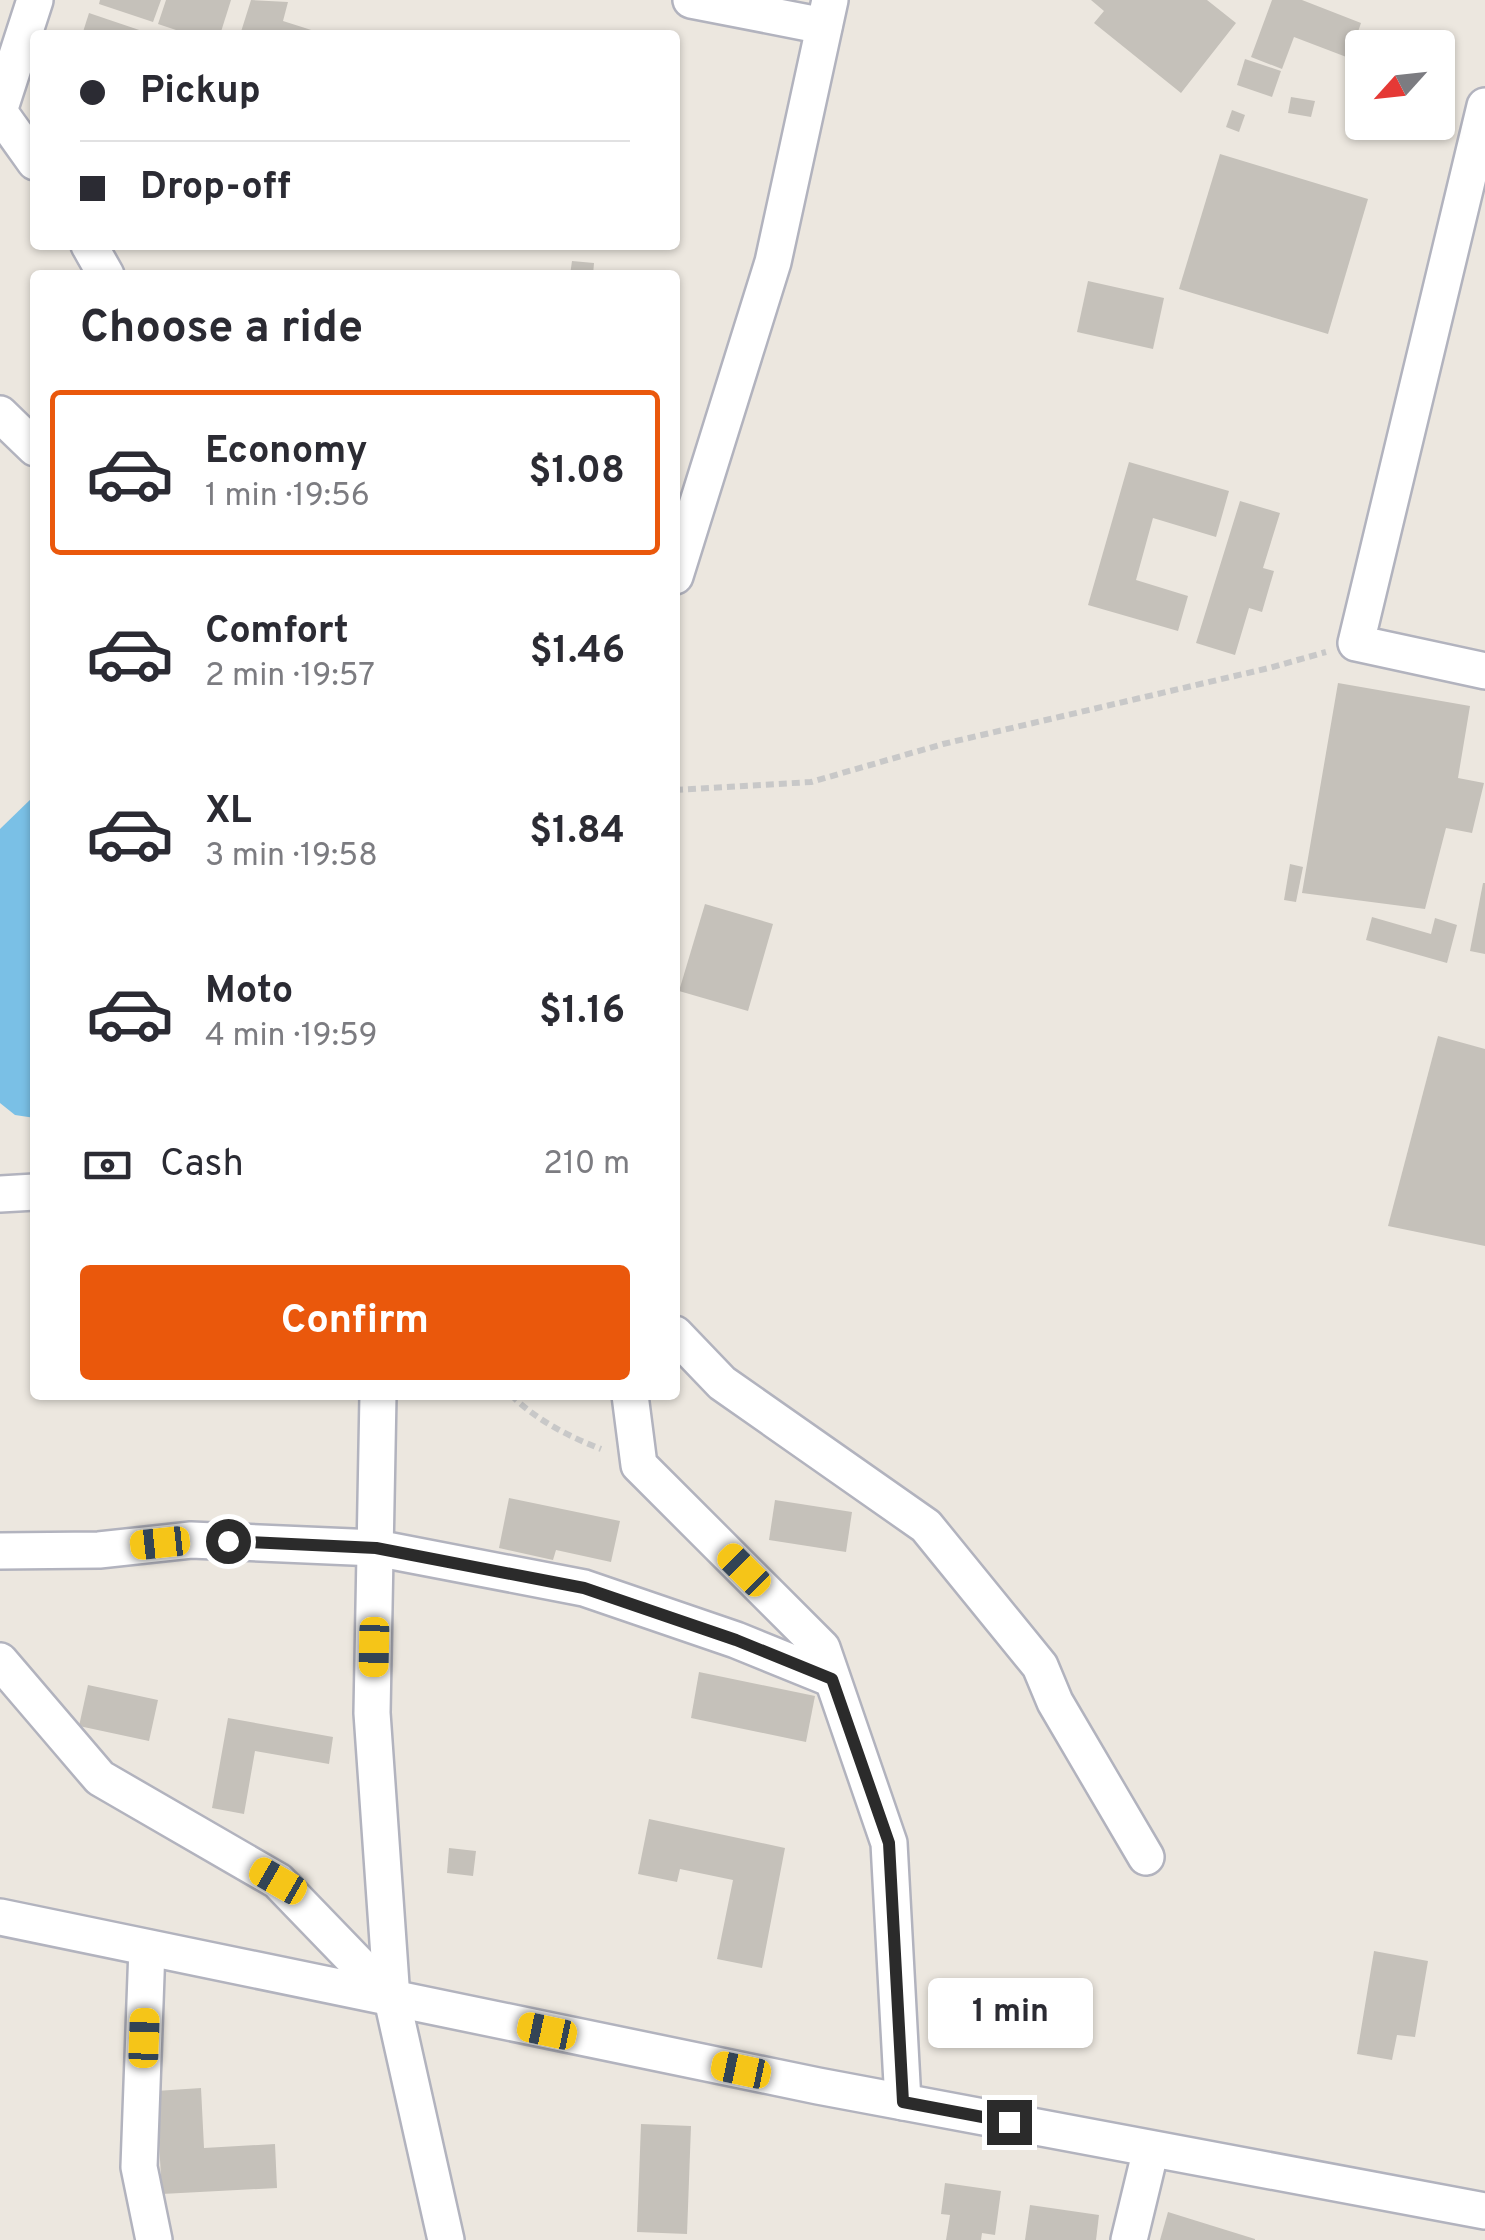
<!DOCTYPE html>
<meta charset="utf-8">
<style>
:root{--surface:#fff;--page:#f2f2f3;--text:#2b2b33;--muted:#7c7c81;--line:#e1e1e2;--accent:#ea580c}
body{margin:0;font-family:Overpass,sans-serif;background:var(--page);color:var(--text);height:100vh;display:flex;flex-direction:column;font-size:38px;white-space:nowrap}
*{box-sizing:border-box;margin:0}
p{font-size:32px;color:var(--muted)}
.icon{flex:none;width:55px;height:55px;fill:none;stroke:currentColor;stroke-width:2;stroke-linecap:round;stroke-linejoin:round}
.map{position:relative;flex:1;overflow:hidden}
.details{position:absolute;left:30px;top:270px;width:650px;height:1130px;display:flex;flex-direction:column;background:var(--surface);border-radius:10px;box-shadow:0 2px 8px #0004}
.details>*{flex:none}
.banner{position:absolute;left:30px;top:30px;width:650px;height:220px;border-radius:10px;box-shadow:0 2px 8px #0004;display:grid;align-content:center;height:220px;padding:0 50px;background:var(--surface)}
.needle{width:65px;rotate:243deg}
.tools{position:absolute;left:1345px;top:30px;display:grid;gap:20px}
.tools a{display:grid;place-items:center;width:110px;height:110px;border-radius:10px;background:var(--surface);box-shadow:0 2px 8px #0004;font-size:50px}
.end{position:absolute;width:45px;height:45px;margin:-22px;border:12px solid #2b2b2b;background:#fff;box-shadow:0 0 0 5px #fff}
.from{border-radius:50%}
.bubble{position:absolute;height:70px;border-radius:10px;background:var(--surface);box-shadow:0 2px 8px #0004;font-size:32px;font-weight:700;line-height:70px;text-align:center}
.car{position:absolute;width:30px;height:60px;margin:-30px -15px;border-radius:12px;box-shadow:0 0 8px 2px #0007;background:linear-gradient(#f5c518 24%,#345 0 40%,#f5c518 0 76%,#345 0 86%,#f5c518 0)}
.banner b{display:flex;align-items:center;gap:35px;height:95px;font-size:38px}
.banner b+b{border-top:2px solid var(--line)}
.banner i{width:25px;height:25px;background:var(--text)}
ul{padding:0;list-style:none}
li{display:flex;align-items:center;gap:30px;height:165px;margin:0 20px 15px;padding:0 30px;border:5px solid transparent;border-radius:10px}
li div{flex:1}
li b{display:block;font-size:38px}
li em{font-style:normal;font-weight:700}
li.active{border-color:var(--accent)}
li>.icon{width:90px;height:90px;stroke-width:1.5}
h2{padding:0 50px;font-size:45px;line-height:120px}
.pay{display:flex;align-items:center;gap:25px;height:110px;padding:0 50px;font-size:38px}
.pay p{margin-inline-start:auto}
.action{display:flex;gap:20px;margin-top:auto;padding:20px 50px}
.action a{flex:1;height:115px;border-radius:10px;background:var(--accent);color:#fff;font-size:40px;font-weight:700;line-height:115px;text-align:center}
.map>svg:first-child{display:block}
.water{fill:#7ac0e6}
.building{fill:#c5c1ba}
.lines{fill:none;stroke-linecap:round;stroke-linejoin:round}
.minor-casing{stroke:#b2b3be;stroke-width:40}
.path{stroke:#c8c8c8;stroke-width:6;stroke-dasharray:8 5;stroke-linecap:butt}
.minor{stroke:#fff;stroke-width:35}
.route{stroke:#2b2b2b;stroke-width:12}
</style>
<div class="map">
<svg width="1485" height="2240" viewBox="0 0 1485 2240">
<rect width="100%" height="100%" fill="#ece7df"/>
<path class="water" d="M35,795V1118L15,1115L0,1103V829Z"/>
<g class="building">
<path d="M100,0H161L153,22L99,4Z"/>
<path d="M166,0H231L220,35H191L158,24Z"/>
<path d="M251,0L288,2L283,21L327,35H240Z"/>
<path d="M1091,0H1207L1236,23L1181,93L1094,23L1104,11Z"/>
<path d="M1272,0H1302L1361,23L1349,58L1294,37L1282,69L1251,57Z"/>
<path d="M89,13L151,34V35H82Z"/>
<path d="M1245,59L1281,71L1272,97L1237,85Z"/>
<path d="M1291,97L1315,101L1311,117L1288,113Z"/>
<path d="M1232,110L1245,115L1239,132L1226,127Z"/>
<path d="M1220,154L1368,199L1328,334L1179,289Z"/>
<path d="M572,261L594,263L593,275H570Z"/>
<path d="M1088,281L1164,298L1153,349L1077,332Z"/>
<path d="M1129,462L1229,491L1216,537L1153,518L1136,580L1188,596L1178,631L1088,605Z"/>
<path d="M1240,501L1280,513L1263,568L1274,571L1262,612L1249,608L1235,655L1196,643Z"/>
<path d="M1338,683L1470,706L1458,778L1484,783L1472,833L1446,828L1425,909L1302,893Z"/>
<path d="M1290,864L1303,867L1296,902L1284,900Z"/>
<path d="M1483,883H1485V954L1470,951Z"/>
<path d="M705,904L773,924L748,1011L679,991Z"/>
<path d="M1372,917L1431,934L1435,918L1457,925L1447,963L1366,940Z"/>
<path d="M1438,1036L1485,1049V1246L1388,1226Z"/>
<path d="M509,1498L620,1521L611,1562L556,1550L553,1560L499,1548Z"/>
<path d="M775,1500L852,1512L846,1552L769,1540Z"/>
<path d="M699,1672L815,1696L806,1742L691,1718Z"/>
<path d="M88,1685L158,1700L149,1741L79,1726Z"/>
<path d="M228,1718L333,1737L329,1764L255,1751L244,1814L212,1808Z"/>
<path d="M649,1819L785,1848L762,1968L717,1959L733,1880L680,1869L677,1882L638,1874Z"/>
<path d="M449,1848L476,1851L473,1876L447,1873Z"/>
<path d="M1374,1951L1428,1961L1415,2037L1397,2035L1392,2060L1357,2054Z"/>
<path d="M201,2088L204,2148L275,2144L277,2188L162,2194L156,2091Z"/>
<path d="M641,2124L691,2126L687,2234L637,2232Z"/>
<path d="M945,2183L1001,2191L995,2235L982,2233L981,2240H946L950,2215L941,2214Z"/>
<path d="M1030,2205L1099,2215L1096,2240H1025Z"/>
<path d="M1168,2212L1255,2239V2240H1160Z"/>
</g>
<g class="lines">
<g class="minor-casing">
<g id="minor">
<path d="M691,0L824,26"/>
<path d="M1485,106L1356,643L1485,671"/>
<path d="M0,108L35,0"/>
<path d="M0,113L35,162"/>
<path d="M89,245L106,275"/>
<path d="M0,414L35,448"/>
<path d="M675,576L773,262L830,0"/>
<path d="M0,1194L35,1192"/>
<path d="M675,1334L722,1383L926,1526L1040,1666L1055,1702L1146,1857"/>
<path d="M378,1395L372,1713L392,1999L446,2240"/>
<path d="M630,1395L639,1465L822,1648L889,1843L903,2102"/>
<path d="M0,1551L99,1550L191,1540L376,1548L584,1588L736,1640L832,1679"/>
<path d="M0,1661L100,1778L278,1881L392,1999"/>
<path d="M0,1917L818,2086L1485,2211"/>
<path d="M147,1948L139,2167L154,2240"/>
<path d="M1129,2240L1151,2149"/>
</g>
</g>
<g class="path">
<path d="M675,790L811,782L943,744L1269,668L1326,652"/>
<path d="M511,1395C536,1420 568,1436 601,1449"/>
</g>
<use href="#minor" class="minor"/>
</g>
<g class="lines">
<path class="route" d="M228,1541L376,1548L584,1588L736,1640L832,1679L889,1843L903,2102L1009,2122"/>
</g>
</svg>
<div class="tools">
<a><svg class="needle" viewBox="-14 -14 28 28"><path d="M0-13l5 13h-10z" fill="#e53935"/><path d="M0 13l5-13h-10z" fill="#7c7c81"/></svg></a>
</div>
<i class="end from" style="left:228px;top:1541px"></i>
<i class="end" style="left:1009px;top:2122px"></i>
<div class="bubble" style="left:928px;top:1978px;width:165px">1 min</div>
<i class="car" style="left:160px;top:1543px;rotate:264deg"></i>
<i class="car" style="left:744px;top:1570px;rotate:315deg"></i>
<i class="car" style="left:374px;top:1647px;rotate:181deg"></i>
<i class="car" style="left:278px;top:1881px;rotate:300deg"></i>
<i class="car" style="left:547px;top:2031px;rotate:282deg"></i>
<i class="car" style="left:144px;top:2038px;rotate:2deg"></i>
<i class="car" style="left:741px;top:2070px;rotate:282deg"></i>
<div class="banner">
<b><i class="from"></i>Pickup</b>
<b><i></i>Drop-off</b>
</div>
<section class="details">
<h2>Choose a ride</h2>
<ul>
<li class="active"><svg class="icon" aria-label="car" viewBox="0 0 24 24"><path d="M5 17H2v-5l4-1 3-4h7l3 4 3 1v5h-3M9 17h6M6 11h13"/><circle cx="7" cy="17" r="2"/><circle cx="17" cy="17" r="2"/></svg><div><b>Economy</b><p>1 min · 19:56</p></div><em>$1.08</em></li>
<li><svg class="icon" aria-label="car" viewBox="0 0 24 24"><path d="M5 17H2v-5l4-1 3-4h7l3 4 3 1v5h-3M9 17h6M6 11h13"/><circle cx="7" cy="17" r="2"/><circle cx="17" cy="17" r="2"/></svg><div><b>Comfort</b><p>2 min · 19:57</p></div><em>$1.46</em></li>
<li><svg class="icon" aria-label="car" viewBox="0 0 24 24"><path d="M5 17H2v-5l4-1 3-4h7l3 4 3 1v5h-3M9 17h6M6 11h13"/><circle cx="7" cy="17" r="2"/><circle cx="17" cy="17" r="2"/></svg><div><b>XL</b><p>3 min · 19:58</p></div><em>$1.84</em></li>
<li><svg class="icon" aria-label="car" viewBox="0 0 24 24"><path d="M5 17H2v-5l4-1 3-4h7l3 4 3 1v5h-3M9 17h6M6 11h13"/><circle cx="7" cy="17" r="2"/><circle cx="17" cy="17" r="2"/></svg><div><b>Moto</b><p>4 min · 19:59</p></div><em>$1.16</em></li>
</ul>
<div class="pay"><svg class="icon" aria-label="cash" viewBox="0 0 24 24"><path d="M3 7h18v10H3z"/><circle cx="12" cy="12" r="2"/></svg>Cash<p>210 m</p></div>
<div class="action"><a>Confirm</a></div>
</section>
</div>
